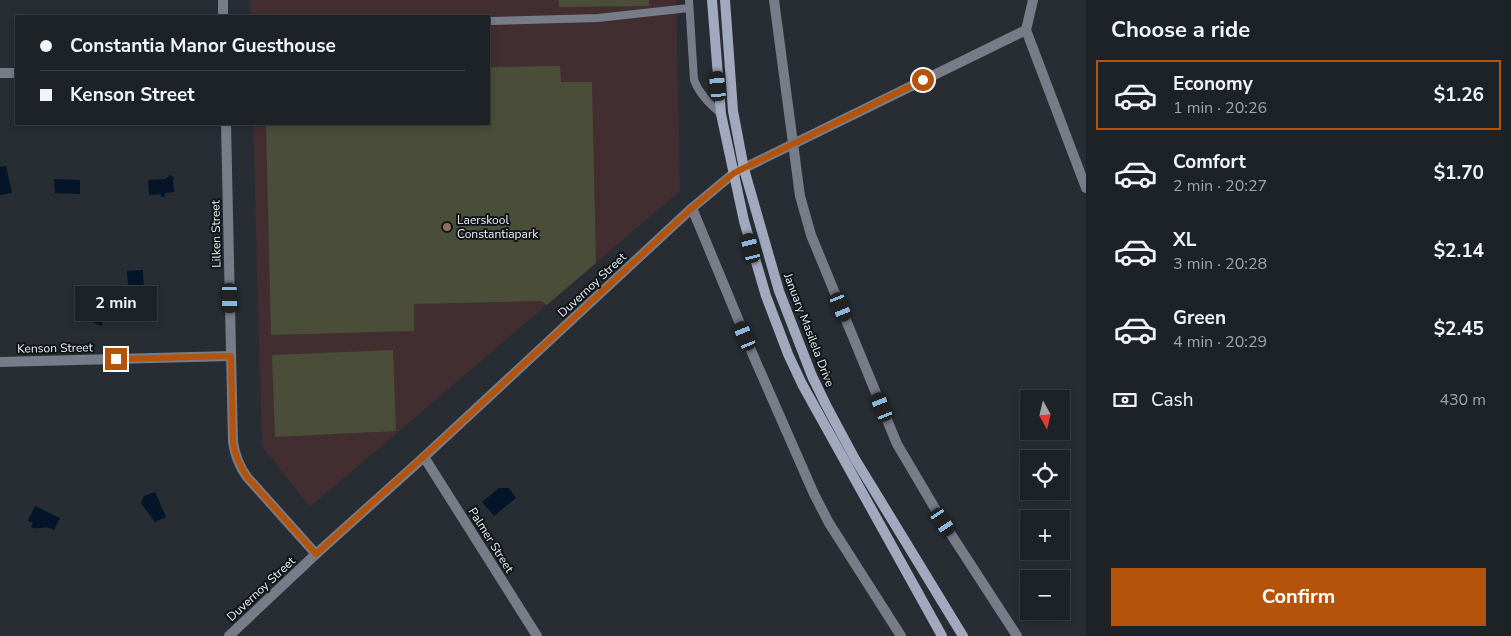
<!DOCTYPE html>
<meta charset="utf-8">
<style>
:root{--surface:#1d2226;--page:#252a2e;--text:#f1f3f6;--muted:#a0a4a7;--line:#3b3f43;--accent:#b45309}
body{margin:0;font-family:"Nunito Sans",sans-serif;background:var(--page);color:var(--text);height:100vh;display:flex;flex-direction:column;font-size:19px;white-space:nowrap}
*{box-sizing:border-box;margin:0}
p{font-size:16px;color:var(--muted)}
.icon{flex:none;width:28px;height:28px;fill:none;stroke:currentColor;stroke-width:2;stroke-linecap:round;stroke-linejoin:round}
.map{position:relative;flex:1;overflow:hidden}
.drawer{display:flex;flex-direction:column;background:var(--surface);width:425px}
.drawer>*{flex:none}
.top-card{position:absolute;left:15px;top:15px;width:475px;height:110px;border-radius:0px;box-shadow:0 2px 8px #0003,0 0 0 1px var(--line);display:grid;align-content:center;height:110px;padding:0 25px;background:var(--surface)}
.needle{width:32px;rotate:172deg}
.fabs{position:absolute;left:1020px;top:390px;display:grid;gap:10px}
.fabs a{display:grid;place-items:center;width:50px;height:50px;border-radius:0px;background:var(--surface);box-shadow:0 2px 8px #0003,0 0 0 1px var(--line);font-size:25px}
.end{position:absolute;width:22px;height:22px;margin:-11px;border:6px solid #b45309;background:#fff;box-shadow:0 0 0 2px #fff}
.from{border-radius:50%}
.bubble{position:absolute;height:35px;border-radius:0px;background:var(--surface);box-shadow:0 2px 8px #0003,0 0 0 1px var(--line);font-size:16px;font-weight:700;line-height:35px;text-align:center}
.car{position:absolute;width:15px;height:30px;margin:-15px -8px;border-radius:6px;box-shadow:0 0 4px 1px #0007;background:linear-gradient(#222 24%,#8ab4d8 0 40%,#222 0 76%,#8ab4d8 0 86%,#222 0)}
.top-card b{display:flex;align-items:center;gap:18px;height:48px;font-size:19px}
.top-card b+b{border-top:1px solid var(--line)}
.top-card i{width:12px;height:12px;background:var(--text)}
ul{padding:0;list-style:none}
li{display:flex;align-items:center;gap:15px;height:70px;margin:0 10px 8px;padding:0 15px;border:2px solid transparent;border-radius:0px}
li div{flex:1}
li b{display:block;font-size:19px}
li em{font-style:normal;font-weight:700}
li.on{border-color:var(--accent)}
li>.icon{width:45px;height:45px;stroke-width:1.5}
h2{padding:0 25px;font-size:22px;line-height:60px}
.pay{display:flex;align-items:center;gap:12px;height:55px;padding:0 25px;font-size:19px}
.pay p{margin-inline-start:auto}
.button{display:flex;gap:10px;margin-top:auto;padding:10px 25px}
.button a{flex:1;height:58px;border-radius:0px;background:var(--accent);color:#fff;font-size:20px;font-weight:700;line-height:58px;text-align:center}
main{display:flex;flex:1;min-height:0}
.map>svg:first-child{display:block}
.education{fill:#422e31}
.green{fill:#4a4d37}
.water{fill:#041529}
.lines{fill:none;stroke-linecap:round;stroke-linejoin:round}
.service{stroke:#777c89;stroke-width:8}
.minor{stroke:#777c89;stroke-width:10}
.secondary{stroke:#a2a9bf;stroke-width:10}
.route{stroke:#b45309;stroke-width:6}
.education-dot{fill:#8d6e63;stroke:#121518;stroke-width:2}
.labels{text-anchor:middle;stroke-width:4;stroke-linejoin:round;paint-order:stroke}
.poi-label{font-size:12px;fill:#ecf0f4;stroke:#121518;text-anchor:start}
.street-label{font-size:12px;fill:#ecf0f4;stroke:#121518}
</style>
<main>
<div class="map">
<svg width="1086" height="636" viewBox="0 0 1086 636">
<rect width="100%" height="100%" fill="#272d33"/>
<path class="education" d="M250,0H676L680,191L310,507L262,446L253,124H489V16H251Z"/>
<g class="green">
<path d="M559,0H649V6L559,7Z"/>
<path d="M560,66L561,82H592L596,263L547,305L541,301L414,304V331L271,335L266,124H489V67Z"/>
<path d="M393,350L396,431L275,437L272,355Z"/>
</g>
<g class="water">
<path d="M6,166L12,193L0,195V167Z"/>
<path d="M170,175L174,178L173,180L174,192L165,193V197H161V194L149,195L148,180L166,179Z"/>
<path d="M54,179L80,180V194L55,193Z"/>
<path d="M143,270L144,297H129L127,271Z"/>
<path d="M100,297L112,303L101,326L89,320Z"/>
<path d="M499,488H509L516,498L494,516L482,502Z"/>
<path d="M155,492L166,517L155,522L141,503L144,496Z"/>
<path d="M35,506L60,518L54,530C42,524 39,531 31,527L33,523L28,521Z"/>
</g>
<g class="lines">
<g class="service">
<path d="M689,0L694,80C700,95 709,103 721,114"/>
<path d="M489,21L598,18L689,8"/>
</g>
<g class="minor">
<path d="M223,0V16"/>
<path d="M774,0L800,196L811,235L897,444L943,522L1017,636"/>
<path d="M1033,0L1026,30L1086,188"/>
<path d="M0,73H16"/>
<path d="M226,124L233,442C235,456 239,466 247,477L316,554"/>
<path d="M692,208L753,355L814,494L829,523L901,636"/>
<path d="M0,362L231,356"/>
<path d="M424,457L537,636"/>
<path d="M229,636L316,554L424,457L692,208L734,173L1026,30"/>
</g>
<g class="secondary">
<path d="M712,0L721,114L744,221L766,296L788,354L802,384L942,636"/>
<path d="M725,0L733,111L744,169L779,291L812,376L826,405L855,459L963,636"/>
</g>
</g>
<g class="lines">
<path class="route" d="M116,359L231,356L233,442C235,456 239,465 247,477L316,554L452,431L692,208L734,173L923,80"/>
</g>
<circle class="education-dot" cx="447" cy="227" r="5"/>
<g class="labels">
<g class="poi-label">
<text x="457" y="224">Laerskool<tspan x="457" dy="14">Constantiapark</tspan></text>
</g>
<g class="street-label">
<text transform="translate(216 234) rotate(-91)" y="4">Lilken Street</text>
<text transform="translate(592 285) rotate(-43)" y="4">Duvernoy Street</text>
<text transform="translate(809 330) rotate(69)" y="4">January Masilela Drive</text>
<text transform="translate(55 348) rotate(-1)" y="4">Kenson Street</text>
<text transform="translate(491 540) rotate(58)" y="4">Palmer Street</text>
<text transform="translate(261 589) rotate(-43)" y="4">Duvernoy Street</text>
</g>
</g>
</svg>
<div class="fabs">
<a><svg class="needle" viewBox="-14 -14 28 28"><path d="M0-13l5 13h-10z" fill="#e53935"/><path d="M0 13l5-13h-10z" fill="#a0a4a7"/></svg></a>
<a><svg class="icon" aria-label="locate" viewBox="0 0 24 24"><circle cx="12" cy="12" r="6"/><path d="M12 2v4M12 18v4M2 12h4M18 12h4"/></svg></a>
<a>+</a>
<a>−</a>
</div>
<i class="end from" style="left:923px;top:80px"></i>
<i class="end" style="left:116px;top:359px"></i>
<div class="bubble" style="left:75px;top:286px;width:82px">2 min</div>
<i class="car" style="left:718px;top:86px;rotate:355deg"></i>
<i class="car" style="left:751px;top:248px;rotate:346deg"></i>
<i class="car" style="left:230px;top:298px;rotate:179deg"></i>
<i class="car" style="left:841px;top:307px;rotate:158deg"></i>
<i class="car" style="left:745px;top:336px;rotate:337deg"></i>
<i class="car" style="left:882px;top:407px;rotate:338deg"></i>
<i class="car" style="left:943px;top:522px;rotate:146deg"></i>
<div class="top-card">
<b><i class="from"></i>Constantia Manor Guesthouse</b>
<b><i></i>Kenson Street</b>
</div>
</div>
<section class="drawer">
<h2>Choose a ride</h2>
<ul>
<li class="on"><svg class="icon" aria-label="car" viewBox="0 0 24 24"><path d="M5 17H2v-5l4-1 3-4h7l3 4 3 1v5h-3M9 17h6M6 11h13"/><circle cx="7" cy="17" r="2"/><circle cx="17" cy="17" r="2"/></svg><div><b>Economy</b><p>1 min · 20:26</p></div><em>$1.26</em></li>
<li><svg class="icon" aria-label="car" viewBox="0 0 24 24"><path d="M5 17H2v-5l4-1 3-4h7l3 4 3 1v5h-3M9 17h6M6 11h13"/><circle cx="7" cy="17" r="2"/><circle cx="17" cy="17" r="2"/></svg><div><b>Comfort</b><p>2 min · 20:27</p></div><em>$1.70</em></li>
<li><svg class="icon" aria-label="car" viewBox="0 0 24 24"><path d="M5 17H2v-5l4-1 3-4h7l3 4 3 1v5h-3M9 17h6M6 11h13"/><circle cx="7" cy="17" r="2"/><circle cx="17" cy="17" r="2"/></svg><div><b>XL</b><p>3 min · 20:28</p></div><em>$2.14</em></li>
<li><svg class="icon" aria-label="car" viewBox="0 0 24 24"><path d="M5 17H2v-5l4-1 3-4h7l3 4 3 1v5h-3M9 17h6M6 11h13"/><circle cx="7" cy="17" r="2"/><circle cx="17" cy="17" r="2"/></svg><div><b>Green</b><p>4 min · 20:29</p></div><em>$2.45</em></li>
</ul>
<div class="pay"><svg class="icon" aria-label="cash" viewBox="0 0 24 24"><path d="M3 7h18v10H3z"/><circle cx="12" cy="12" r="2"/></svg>Cash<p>430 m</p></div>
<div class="button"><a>Confirm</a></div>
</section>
</main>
